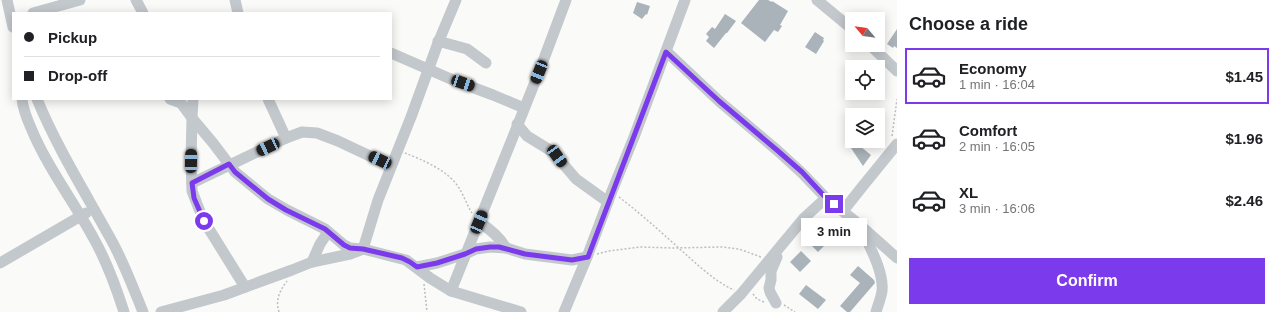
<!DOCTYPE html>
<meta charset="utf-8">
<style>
:root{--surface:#fff;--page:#f6f6f6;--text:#202124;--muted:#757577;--line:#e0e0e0;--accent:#7c3aed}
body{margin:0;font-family:Arial,sans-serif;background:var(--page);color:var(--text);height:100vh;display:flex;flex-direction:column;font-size:15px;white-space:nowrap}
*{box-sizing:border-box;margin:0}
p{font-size:13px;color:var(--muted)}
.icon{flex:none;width:22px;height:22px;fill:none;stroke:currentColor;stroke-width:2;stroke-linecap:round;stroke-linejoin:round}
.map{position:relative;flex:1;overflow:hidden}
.side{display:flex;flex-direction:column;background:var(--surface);width:380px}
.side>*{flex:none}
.top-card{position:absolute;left:12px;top:12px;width:380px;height:88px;border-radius:0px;box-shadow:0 2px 10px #0003;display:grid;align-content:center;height:88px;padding:0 12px;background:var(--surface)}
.needle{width:26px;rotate:299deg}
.fabs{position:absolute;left:845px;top:12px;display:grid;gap:8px}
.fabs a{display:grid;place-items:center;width:40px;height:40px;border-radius:0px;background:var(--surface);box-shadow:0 2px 10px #0003;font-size:20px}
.end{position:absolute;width:18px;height:18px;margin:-9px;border:5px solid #7c3aed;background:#fff;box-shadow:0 0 0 2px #fff}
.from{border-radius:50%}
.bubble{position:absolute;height:28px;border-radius:0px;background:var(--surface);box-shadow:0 2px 10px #0003;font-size:13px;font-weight:700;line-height:28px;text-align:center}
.car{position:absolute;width:12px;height:24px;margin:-12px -6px;border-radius:5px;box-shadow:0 0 3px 1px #0007;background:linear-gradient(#222 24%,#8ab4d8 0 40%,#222 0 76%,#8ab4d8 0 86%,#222 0)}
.top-card b{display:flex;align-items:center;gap:14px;height:38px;font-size:15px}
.top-card b+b{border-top:1px solid var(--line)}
.top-card i{width:10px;height:10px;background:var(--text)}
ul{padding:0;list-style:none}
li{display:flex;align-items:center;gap:12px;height:56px;margin:0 8px 6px;padding:0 4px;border:2px solid transparent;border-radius:0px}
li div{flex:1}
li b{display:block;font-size:15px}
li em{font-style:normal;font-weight:700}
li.active{border-color:var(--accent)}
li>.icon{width:36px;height:36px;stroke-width:1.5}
h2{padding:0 12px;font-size:18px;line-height:48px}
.button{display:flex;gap:8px;margin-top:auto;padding:8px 12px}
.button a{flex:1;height:46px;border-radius:0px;background:var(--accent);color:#fff;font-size:16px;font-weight:700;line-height:46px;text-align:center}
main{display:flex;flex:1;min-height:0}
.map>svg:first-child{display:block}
.building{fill:#aab3b9}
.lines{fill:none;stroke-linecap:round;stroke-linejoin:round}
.path{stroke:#bbbfc2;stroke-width:1.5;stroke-dasharray:2 2;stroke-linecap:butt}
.minor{stroke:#c3c8cc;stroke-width:11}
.route{stroke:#7c3aed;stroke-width:5}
</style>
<main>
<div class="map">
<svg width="897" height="312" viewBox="0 0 897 312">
<rect width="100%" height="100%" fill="#fafaf8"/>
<g class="building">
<path d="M759,0H768L772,2V1L788,11L780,25L782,26L778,32L774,30L765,42L741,23Z"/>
<path d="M637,2L650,6L647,15L646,14L642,19L633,13Z"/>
<path d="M725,14L736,21L727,33H726L714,48L706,41L709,37L706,34L712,27L715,29Z"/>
<path d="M897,29V48L894,46L893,48L887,44Z"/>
<path d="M815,32L824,38L823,40L824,41L816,54L805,47Z"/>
<path d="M855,142L871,155L863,166L851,148Z"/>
<path d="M820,231L829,241L818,252L808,242Z"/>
<path d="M801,251L811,261L800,272L790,262Z"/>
<path d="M858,266L874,280L875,283L850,312H847L840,306L860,283L850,275Z"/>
<path d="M806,285L826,300L818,309L799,294Z"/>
</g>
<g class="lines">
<g class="path">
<path d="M892,136L897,99"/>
<path d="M405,153C423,160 449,171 459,188C464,196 467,205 472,213"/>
<path d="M619,197C641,214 661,232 682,251C698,265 714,281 734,290"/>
<path d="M597,254L609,251L640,247L673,248L722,247L739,249L761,257"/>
<path d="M424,284L427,312"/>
<path d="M753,294L757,299L764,302"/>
<path d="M784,305L795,312"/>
<path d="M279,312C275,299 280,291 287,281"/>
</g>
<g class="minor">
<path d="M7,0L13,27"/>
<path d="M136,0L143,13"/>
<path d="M235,0L238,13"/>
<path d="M817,0L852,29"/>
<path d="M33,13L80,0"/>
<path d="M438,41L467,49L486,63"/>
<path d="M870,45L897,71"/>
<path d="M667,52L719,101L778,151L802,173L826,198L860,225L897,258"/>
<path d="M391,53L453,80L493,95L524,108"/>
<path d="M22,99C23,109 27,119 31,128C47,167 74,202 94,239C107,262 116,287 124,312"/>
<path d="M37,99C58,150 88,197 114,245C125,266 134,290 143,312"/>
<path d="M170,99L181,103L192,118L191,161L192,191L199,209L204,221L245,287"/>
<path d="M193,99L192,118L213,143L235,172L268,199L287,210L325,229L344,245L350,248L363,249L406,260L430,278L451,291L521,312"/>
<path d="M268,99L286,138"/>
<path d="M517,124L527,136L553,152L576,179L608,202"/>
<path d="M192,183L286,138L302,132L317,133L338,141L391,166"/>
<path d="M843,211L862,187L897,144"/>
<path d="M479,222C490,229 499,236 506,248"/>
<path d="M861,228C869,246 884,271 882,291C881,298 878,305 876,312"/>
<path d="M312,262L320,244L328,232"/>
<path d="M0,263L86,213"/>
<path d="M417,267L437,263L465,254L476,249L490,247L506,248L525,254L572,260L587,257"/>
<path d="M451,291L539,72L566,0"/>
<path d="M776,303L770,292L769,288L771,280V271L777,257"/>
<path d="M161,312L224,295L292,270L312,262L350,254L363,249L378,200L411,117L438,43L456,0"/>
<path d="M564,312L587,257L612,191L634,137L685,0"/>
<path d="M723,312L741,294L804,218L826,198"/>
</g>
</g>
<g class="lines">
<path class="route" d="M204,221L194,198L192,183L229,164L235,172L268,199L286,210L325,229L344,245L350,248L363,249L402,258L410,262L417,267L437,263L465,254L476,249L490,247H499L525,254L572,260L588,257L666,52L719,101L778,151L802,172L826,198L834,204"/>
</g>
</svg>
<div class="fabs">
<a><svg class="needle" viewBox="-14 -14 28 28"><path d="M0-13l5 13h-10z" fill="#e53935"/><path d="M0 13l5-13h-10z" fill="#757577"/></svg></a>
<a><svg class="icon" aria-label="locate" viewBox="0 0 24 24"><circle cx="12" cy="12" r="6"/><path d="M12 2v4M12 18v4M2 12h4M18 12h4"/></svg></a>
<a><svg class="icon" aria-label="layers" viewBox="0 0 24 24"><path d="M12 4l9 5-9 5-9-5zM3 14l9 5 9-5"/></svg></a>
</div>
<i class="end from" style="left:204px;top:221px"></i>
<i class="end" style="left:834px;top:204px"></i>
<div class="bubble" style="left:801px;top:218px;width:66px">3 min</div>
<i class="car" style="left:539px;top:72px;rotate:202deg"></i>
<i class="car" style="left:463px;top:83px;rotate:109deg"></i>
<i class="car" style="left:268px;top:147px;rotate:245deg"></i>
<i class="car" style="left:557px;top:156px;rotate:144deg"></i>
<i class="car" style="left:380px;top:160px;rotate:295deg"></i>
<i class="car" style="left:191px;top:161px;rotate:1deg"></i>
<i class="car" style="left:479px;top:222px;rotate:23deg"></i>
<div class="top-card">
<b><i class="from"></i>Pickup</b>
<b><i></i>Drop-off</b>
</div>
</div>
<section class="side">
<h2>Choose a ride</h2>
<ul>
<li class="active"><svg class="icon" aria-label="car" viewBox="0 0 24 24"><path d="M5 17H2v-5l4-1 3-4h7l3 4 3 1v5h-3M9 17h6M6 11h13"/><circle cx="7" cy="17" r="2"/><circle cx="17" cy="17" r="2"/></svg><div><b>Economy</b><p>1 min · 16:04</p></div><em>$1.45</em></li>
<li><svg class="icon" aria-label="car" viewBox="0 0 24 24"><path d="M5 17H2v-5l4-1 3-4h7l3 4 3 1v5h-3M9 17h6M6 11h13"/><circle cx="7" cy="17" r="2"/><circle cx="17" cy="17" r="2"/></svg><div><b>Comfort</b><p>2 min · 16:05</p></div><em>$1.96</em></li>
<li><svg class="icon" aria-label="car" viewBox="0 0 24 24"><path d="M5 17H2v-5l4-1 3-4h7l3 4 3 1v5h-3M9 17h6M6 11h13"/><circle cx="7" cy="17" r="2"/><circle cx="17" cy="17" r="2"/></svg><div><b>XL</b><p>3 min · 16:06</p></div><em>$2.46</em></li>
</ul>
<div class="button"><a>Confirm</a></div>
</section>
</main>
